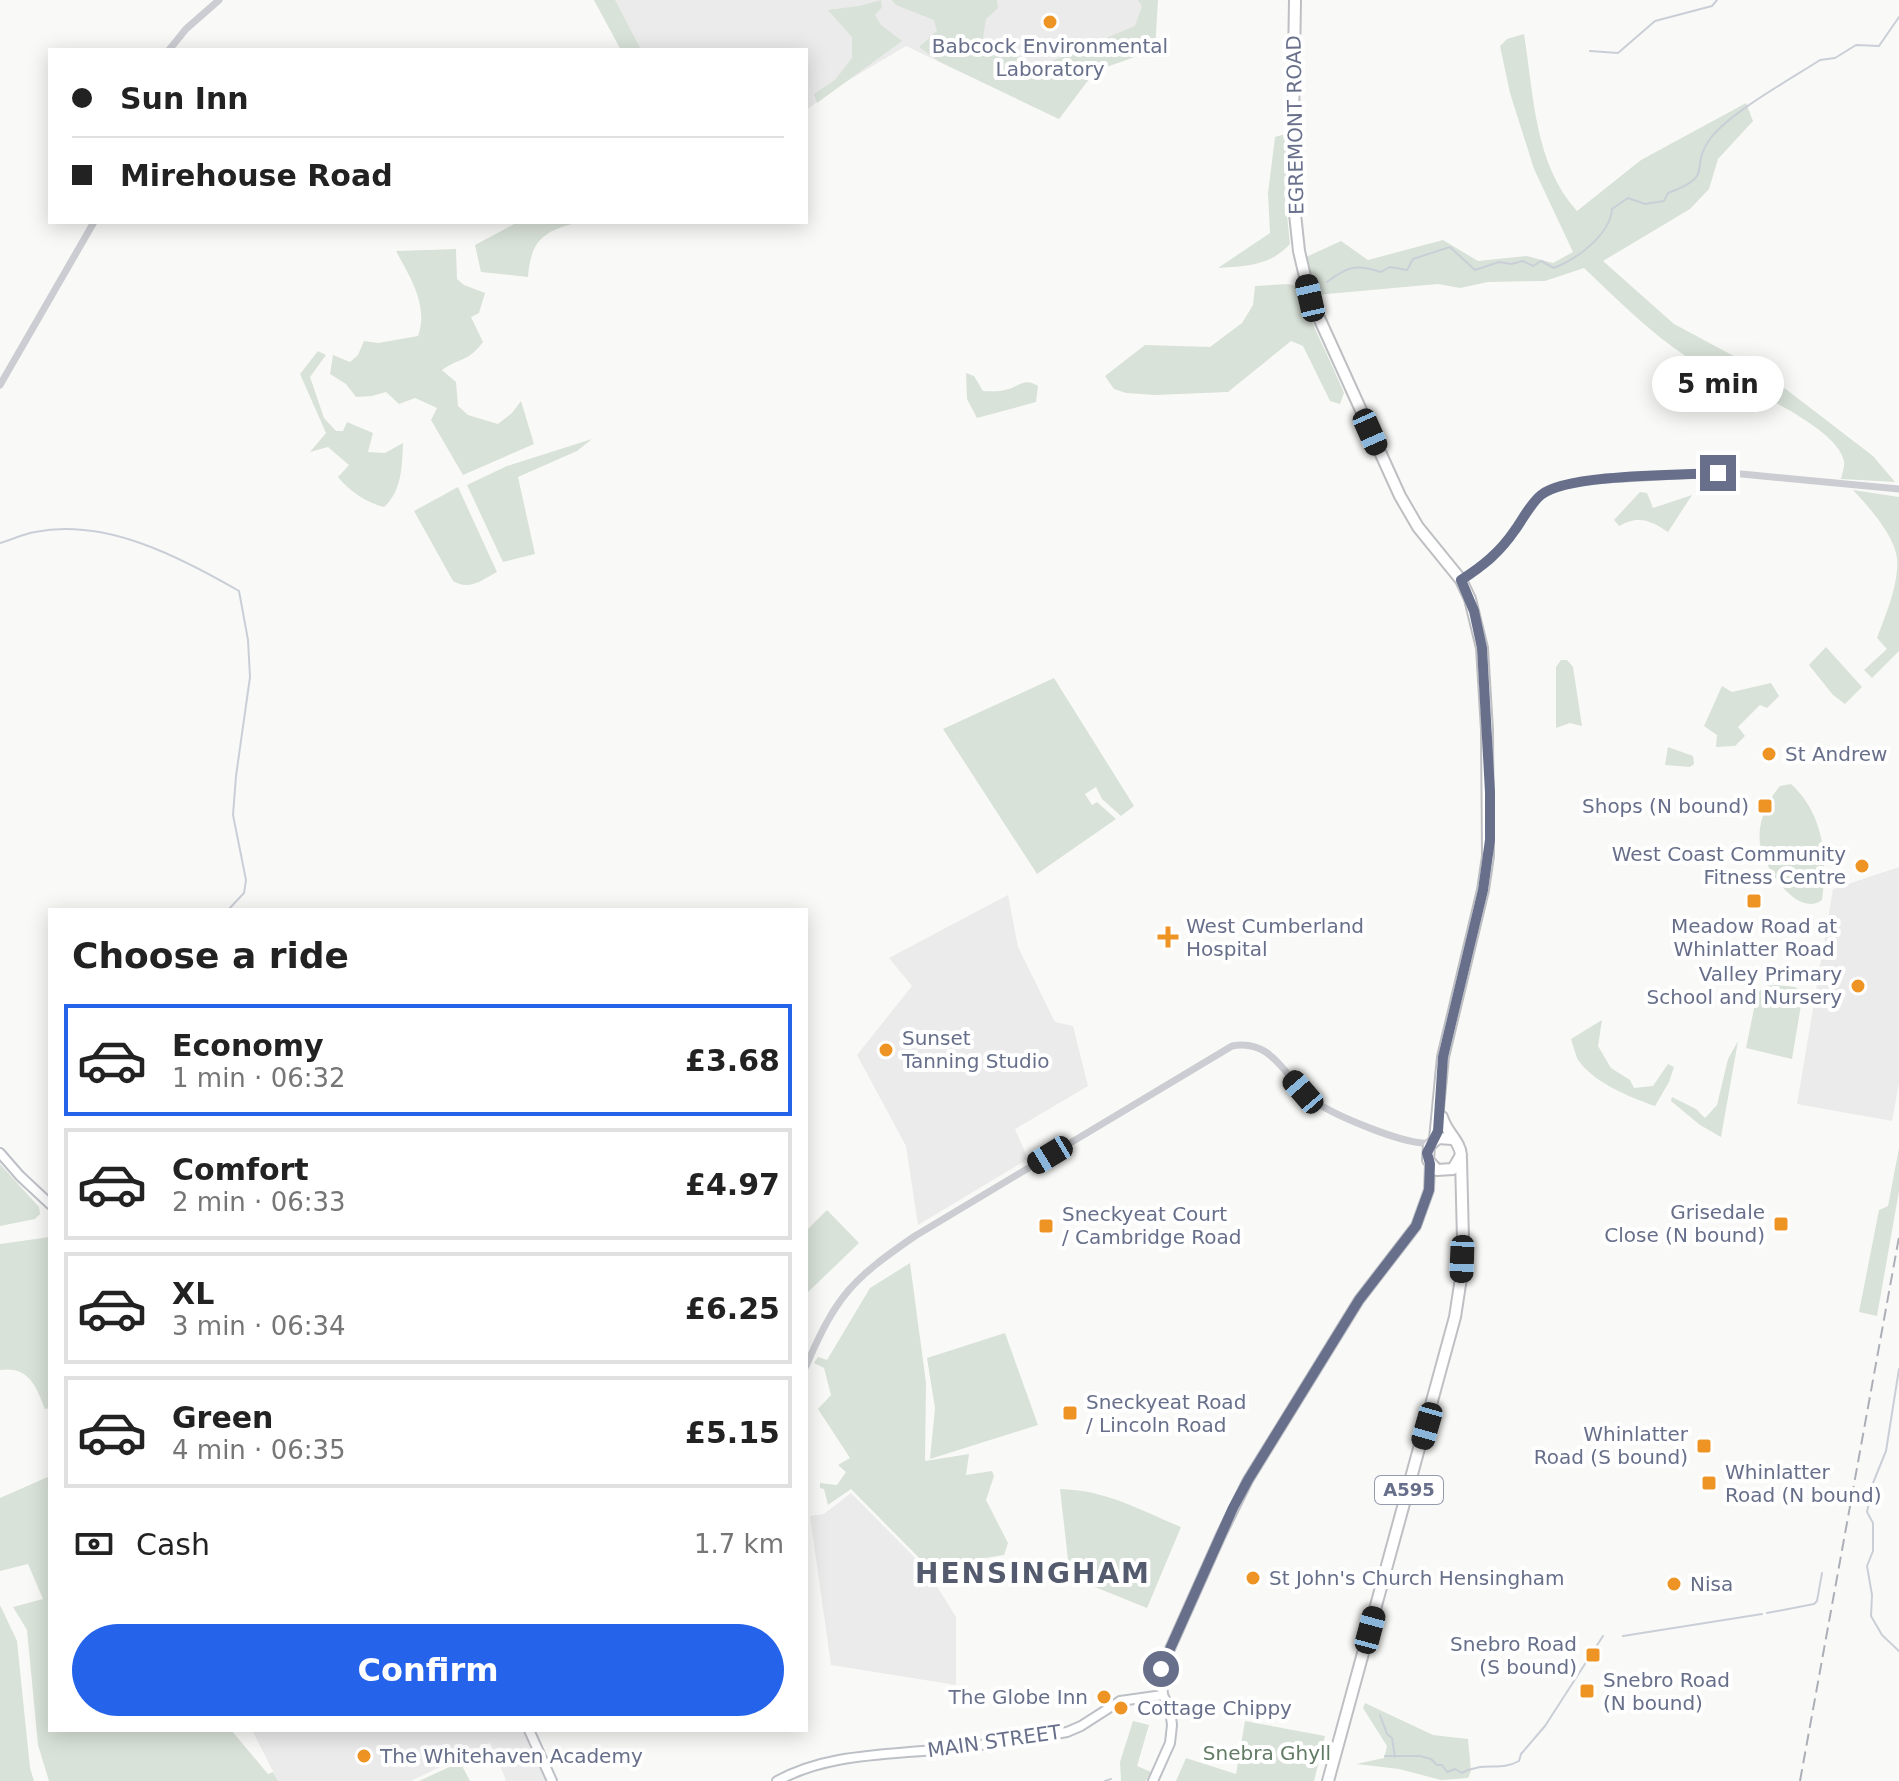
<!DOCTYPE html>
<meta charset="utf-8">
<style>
:root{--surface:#fff;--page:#f2f2f2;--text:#222;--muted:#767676;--line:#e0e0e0;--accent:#2563eb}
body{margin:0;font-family:"DejaVu Sans",sans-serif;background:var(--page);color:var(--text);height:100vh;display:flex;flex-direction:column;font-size:30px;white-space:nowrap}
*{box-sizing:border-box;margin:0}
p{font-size:26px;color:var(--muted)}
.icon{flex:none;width:44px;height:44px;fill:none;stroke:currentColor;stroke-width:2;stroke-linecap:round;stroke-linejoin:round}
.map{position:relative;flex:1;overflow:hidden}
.panel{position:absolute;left:48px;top:908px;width:760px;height:824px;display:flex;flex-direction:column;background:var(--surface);border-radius:0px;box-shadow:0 4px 20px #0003}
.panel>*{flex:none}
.top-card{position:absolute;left:48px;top:48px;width:760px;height:176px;border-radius:0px;box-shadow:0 4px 20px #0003;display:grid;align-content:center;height:176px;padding:0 24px;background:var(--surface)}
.end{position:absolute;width:36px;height:36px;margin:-18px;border:10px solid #676f8a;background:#fff;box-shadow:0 0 0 4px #fff}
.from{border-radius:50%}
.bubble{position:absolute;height:56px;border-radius:28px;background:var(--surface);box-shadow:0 4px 20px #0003;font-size:26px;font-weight:800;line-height:56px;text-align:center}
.car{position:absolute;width:24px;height:48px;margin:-24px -12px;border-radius:10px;box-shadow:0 0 6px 2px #0007;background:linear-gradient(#222 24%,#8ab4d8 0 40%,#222 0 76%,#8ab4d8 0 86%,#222 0)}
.top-card b{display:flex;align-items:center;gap:28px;height:76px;font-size:30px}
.top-card b+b{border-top:2px solid var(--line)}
.top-card i{width:20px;height:20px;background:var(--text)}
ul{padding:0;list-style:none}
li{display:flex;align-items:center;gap:24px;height:112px;margin:0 16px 12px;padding:0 8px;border:4px solid var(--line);border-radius:0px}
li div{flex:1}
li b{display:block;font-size:30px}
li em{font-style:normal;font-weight:800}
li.current{border-color:var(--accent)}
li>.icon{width:72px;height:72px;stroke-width:1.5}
h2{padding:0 24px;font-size:36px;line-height:96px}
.pay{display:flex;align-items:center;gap:20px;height:88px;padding:0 24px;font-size:30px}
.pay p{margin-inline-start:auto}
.action{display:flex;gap:16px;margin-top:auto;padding:16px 24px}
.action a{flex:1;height:92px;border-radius:48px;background:var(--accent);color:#fff;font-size:32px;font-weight:800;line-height:92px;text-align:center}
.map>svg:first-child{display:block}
.built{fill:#eaebea}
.green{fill:#d9e2d8}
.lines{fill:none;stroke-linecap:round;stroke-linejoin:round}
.stream{stroke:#cacfd7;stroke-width:2}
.secondary-casing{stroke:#bec0c7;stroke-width:12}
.trunk-casing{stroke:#bebfc3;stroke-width:14}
.tertiary{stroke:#cccdd2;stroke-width:7}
.secondary{stroke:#fff;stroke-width:8}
.trunk{stroke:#fff;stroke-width:10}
.rail{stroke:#adafb8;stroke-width:2;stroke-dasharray:12 6;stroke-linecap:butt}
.route{stroke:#676f8a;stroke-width:10}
.poi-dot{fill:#ed9424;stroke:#fff;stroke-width:3}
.labels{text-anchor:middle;stroke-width:8;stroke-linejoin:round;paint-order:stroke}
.shield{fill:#fff;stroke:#959aad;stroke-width:2}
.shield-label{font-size:18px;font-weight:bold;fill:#676f8a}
.poi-label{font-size:20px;fill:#676f8a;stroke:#fff;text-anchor:start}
.street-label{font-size:20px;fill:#676f8a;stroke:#fff}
.park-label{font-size:20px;fill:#627b65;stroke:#fff}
.district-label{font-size:28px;font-weight:bold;letter-spacing:2px;fill:#555b6e;stroke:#fff}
</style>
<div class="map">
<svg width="1899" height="1781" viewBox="0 0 1899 1781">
<rect width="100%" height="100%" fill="#f9faf7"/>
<g class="built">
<path d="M594,0H1156L1147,49L1095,71L1059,119L906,46L844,83L806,110V50H621Z"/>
<path d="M1899,867V1083L1892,1121L1797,1104L1833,889Z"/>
<path d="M1008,895L1018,947L1055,1022L1073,1026L1088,1086L1015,1129L1028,1159L918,1225L906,1146L857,1055L912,986L889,958Z"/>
<path d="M851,1493L926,1569L956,1617V1685L831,1665L810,1516L824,1514Z"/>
<path d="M252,1730H523L547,1781H504L506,1780L490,1743L411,1781H278Z"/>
</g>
<g class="green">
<path d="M594,0H615L641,50H621Z"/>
<path d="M881,0L882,7L875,15L881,25L902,41L817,103L814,94L835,80L852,58V37L828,10L859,6Z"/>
<path d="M892,0H997L998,8L986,19L981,51L1008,48L1035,68L1135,26L1142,6L1138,0H1158L1155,50L1095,71L1059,119L940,62L919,47L937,31L934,20L896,5Z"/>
<path d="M1524,34C1534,96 1534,163 1577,211L1641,160L1746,103L1753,121L1718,159L1709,189L1690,209L1603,261L1674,324L1745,362L1787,390L1873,456L1895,482L1841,479C1842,474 1845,466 1844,461C1836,422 1720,378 1687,357C1649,332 1617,299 1584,268L1545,281L1488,282L1460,288L1438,284L1316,295L1306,257L1341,241L1368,260L1443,240L1478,261L1527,256L1553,263L1573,252L1534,169L1510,93L1500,46L1507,39Z"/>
<path d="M1285,134V195L1290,244C1270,266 1246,266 1218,268L1270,233L1268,193L1275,137Z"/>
<path d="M518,222H579C544,231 531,239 528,277L481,272L475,245Z"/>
<path d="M456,249L457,279L464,285L485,293L479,313L471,317L483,342C467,363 460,357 442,370L456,382L458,406L468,415L498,424L512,413L521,401L534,444L463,475L431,420L437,408L415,398L399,404L386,392L372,396L356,397L346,384L330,374L333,355L350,362L358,355L364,341L378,343L418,336C429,306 410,277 396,251Z"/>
<path d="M1288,284L1297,286C1311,323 1329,357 1344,393L1340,404L1330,401L1303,346L1291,341L1228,392L1155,395L1126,393L1114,389L1105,376L1145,345L1210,347L1242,323L1253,305L1255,286Z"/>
<path d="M318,351L326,355L310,377L324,418L336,431H343L347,422L373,433L368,452L385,453L403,443C402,466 402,491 384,507C367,503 349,491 338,477L349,465L328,447L310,452L326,433L300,374Z"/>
<path d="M966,373L974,376L983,391C990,391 998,392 1005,390C1020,387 1023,377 1038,386L1036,402L977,418L967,399Z"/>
<path d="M592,439L577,451L518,477L535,554L503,562L467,485L507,466Z"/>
<path d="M458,487L497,572C482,580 469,591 453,581L414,511Z"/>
<path d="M1853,490L1899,497V651L1872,678L1864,670L1887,649L1877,638C1886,614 1899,584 1897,558C1894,535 1869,507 1853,490Z"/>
<path d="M1640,492L1647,493L1653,508L1692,495L1668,532C1650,520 1639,515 1619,526L1614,520Z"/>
<path d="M1826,647L1862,687L1845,704L1833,695L1809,665Z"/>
<path d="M1561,660H1567L1573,667L1582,726L1570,723L1556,728V667Z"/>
<path d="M1054,678L1134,806L1121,816L1102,799L1096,787L1085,794L1092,805L1097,802L1116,819L1037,874L943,729Z"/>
<path d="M1771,683L1779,696L1767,708L1760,705L1738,727L1745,736L1735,746L1716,747L1717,735L1704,726L1722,686L1732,692Z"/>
<path d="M1668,747L1693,756L1694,764L1690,767L1665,765Z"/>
<path d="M1791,784C1824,814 1828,859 1822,900C1797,919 1763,866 1760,844C1757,823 1767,801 1780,786Z"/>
<path d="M1775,985L1795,987L1803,993L1792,1059L1746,1048L1757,994L1764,986Z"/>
<path d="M1602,1020L1598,1046L1611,1068L1630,1080L1634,1088L1653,1086L1668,1064L1674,1067L1669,1082L1655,1106C1631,1098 1590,1081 1577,1058C1575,1053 1573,1045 1571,1039Z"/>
<path d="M1738,1041L1721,1137L1700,1125L1671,1101L1672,1097L1696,1109L1705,1118L1717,1105L1728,1059Z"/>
<path d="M1899,1148V1191L1877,1316L1859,1312L1879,1210L1888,1206Z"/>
<path d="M0,1164L39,1207L40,1214L35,1219L0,1226Z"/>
<path d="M827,1210L859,1243L806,1294V1231Z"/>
<path d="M50,1237V1408L45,1409C36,1386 29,1366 0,1370V1244Z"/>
<path d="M910,1263L926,1383L925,1461L969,1454L966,1475L992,1471L994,1476L986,1500L1008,1543L1004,1555L937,1566V1576L851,1489L828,1505L824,1489L820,1488V1483L837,1485L846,1472L838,1465L850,1458L818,1409L831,1395L824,1368L814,1363L818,1357L827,1360L870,1288Z"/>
<path d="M1005,1333L1038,1425L930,1459L935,1408L927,1358Z"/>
<path d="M50,1476V1730H231L268,1774L273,1772L278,1781H49L38,1745L27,1630L13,1607L43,1599L28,1564L0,1571V1498Z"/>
<path d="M1060,1489C1106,1490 1140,1510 1181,1527L1147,1608L1070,1577Z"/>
<path d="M0,1605L17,1641L30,1768L34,1781H0Z"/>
<path d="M1365,1703L1433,1735L1468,1739L1471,1771L1468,1778L1441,1780L1399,1769L1356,1764L1384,1758L1387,1746L1363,1708Z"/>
<path d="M1133,1721L1149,1725L1137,1766L1151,1772L1146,1781H1121L1120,1762Z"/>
<path d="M1245,1721L1325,1736L1314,1781H1176L1186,1758L1236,1774Z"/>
<path d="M460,1762L470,1781H419Z"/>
</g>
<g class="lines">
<g class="stream">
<path d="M1590,51L1618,53L1655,21L1712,6L1717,0"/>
<path d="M1327,282C1348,266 1356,264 1381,272L1390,267L1407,270L1413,259L1450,247L1475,270L1499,262L1511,264L1523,261L1533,266L1541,261L1554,268C1577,259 1610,235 1612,209L1628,198L1645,204L1664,201L1668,193C1717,175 1688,169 1710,139C1729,113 1791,79 1820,60L1835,58L1856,45L1879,46L1899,17"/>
<path d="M0,543C11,540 23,534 35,532C106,518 180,557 239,591L248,640L250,677L236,776L233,815L246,880L244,893L228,910"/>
<path d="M1899,1369L1886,1451L1873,1483L1867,1512L1873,1523V1551L1867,1566L1872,1595L1871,1616L1882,1635L1899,1651"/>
<path d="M1767,1613L1814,1604L1817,1601L1822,1573"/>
<path d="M1623,1636L1762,1614"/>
<path d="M1380,1715L1387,1734L1392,1738L1395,1757"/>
<path d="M1385,1756H1420L1431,1759L1437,1765H1442L1447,1772L1455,1769L1462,1773C1484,1761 1500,1772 1519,1761L1521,1754L1545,1726L1603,1636"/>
<path d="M1105,1781L1111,1779"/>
</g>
<g class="secondary-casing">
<g id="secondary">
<path d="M0,1153L20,1176L50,1204"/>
<path d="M529,1730L552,1781"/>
<path d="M777,1781C825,1755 879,1755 933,1750C977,1746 1023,1740 1067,1732L1081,1726L1120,1701L1163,1695"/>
<path d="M1153,1781L1170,1743L1172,1725L1170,1709L1163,1695L1161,1669L1221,1535L1248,1480L1359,1300L1416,1226L1429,1190L1430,1164"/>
</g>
</g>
<g class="trunk-casing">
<g id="trunk">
<path d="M1295,0L1292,186L1299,251L1310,298L1400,496L1418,527L1461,580L1470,599L1482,648L1487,730L1488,856L1483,890L1443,1057L1435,1139"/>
<path d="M1442,1117C1446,1132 1460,1141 1461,1155L1453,1169L1437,1170L1428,1160L1429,1146L1438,1138L1452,1139"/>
<path d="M1328,1781L1455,1317L1461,1278L1463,1240L1461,1159"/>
</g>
</g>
<g class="tertiary">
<path d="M169,50L186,29L219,0"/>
<path d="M0,385L94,222"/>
<path d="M1461,580L1490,561L1502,549L1542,494L1572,482L1731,473L1899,489"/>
<path d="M806,1366C837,1295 851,1280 915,1236L1232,1046C1272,1038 1284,1076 1310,1098C1330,1114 1406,1146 1431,1143"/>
</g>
<use href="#secondary" class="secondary"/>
<use href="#trunk" class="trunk"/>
<path class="rail" d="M1800,1781L1899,1237"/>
</g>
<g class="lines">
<path class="route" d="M1161,1669L1233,1508L1248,1480L1359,1300L1416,1226L1429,1190L1430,1164L1427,1153L1438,1131L1443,1057L1483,890L1490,840V792L1482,648L1474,611L1461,580C1483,566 1500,552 1515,530C1523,519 1530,504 1541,495C1566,474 1681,475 1718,473"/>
</g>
<g class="poi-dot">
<circle cx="1050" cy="22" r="8"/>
<circle cx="1769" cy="754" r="8"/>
<rect x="1757" y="798" width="16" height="16" rx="4"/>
<circle cx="1862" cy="866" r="8"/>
<rect x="1746" y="893" width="16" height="16" rx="4"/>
<path d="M1164 925h8v8h8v8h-8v8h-8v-8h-8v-8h8z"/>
<circle cx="1858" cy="986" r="8"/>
<circle cx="886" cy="1050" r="8"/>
<rect x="1773" y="1216" width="16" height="16" rx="4"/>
<rect x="1038" y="1218" width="16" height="16" rx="4"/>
<rect x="1062" y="1405" width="16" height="16" rx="4"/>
<rect x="1696" y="1438" width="16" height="16" rx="4"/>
<rect x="1701" y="1475" width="16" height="16" rx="4"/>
<circle cx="1253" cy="1578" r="8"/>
<circle cx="1674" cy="1584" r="8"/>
<rect x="1585" y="1647" width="16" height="16" rx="4"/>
<rect x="1579" y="1683" width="16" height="16" rx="4"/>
<circle cx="1104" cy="1697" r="8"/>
<circle cx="1121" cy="1708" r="8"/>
<circle cx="364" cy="1756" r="8"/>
</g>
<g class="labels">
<rect class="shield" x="1375" y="1476" width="68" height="28" rx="6"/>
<g class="shield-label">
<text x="1409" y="1496">A595</text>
</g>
<g class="poi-label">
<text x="1050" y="53" text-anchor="middle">Babcock Environmental<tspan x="1050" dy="23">Laboratory</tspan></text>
<text x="1785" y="761">St Andrew</text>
<text x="1749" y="813" text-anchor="end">Shops (N bound)</text>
<text x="1846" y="861" text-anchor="end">West Coast Community<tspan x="1846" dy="23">Fitness Centre</tspan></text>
<text x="1186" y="933">West Cumberland<tspan x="1186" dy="23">Hospital</tspan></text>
<text x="1754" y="933" text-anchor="middle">Meadow Road at<tspan x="1754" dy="23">Whinlatter Road</tspan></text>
<text x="1842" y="981" text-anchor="end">Valley Primary<tspan x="1842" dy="23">School and Nursery</tspan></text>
<text x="902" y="1045">Sunset<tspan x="902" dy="23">Tanning Studio</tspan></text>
<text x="1765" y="1219" text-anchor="end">Grisedale<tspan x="1765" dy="23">Close (N bound)</tspan></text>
<text x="1062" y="1221">Sneckyeat Court<tspan x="1062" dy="23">/ Cambridge Road</tspan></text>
<text x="1086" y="1409">Sneckyeat Road<tspan x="1086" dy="23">/ Lincoln Road</tspan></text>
<text x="1688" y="1441" text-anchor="end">Whinlatter<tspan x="1688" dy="23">Road (S bound)</tspan></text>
<text x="1725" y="1479">Whinlatter<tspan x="1725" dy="23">Road (N bound)</tspan></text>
<text x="1269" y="1585">St John's Church Hensingham</text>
<text x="1690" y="1591">Nisa</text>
<text x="1577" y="1651" text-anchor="end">Snebro Road<tspan x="1577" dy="23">(S bound)</tspan></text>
<text x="1603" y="1687">Snebro Road<tspan x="1603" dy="23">(N bound)</tspan></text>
<text x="1088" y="1704" text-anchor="end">The Globe Inn</text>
<text x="1137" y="1715">Cottage Chippy</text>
<text x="380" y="1763">The Whitehaven Academy</text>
</g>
<g class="street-label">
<text transform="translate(1295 125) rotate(-91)" y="7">EGREMONT ROAD</text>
<text transform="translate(994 1741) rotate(-8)" y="7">MAIN STREET</text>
</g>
<g class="park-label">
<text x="1267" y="1760">Snebra Ghyll</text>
</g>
<g class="district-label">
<text x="1033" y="1583">HENSINGHAM</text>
</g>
</g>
</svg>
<i class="end from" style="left:1161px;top:1669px"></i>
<i class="end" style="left:1718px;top:473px"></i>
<div class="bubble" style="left:1652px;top:356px;width:132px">5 min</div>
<i class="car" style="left:1310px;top:298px;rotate:347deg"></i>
<i class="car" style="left:1370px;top:432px;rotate:156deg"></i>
<i class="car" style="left:1303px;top:1092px;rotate:319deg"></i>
<i class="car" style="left:1050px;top:1155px;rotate:239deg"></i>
<i class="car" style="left:1462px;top:1259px;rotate:182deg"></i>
<i class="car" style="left:1427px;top:1426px;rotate:196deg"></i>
<i class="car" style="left:1370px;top:1630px;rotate:15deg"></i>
<div class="top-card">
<b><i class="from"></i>Sun Inn</b>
<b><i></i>Mirehouse Road</b>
</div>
<section class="panel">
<h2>Choose a ride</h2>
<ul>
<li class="current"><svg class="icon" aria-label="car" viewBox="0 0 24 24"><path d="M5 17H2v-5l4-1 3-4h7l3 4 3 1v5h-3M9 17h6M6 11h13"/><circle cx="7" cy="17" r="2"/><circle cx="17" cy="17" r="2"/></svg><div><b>Economy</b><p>1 min · 06:32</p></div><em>£3.68</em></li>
<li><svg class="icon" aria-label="car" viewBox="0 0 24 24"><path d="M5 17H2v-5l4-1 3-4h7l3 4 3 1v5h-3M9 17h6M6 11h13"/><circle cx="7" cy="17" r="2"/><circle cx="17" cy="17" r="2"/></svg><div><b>Comfort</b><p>2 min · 06:33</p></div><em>£4.97</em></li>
<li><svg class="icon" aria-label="car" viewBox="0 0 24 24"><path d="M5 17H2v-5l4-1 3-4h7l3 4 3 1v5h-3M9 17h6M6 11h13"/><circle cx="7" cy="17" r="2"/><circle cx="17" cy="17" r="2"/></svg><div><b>XL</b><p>3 min · 06:34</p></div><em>£6.25</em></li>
<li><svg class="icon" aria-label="car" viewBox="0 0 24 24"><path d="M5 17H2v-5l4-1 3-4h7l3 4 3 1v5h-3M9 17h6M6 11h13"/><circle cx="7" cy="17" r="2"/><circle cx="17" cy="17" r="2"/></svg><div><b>Green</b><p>4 min · 06:35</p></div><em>£5.15</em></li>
</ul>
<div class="pay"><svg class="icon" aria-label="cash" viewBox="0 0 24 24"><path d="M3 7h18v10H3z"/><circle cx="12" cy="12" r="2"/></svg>Cash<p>1.7 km</p></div>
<div class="action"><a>Confirm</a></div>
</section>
</div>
